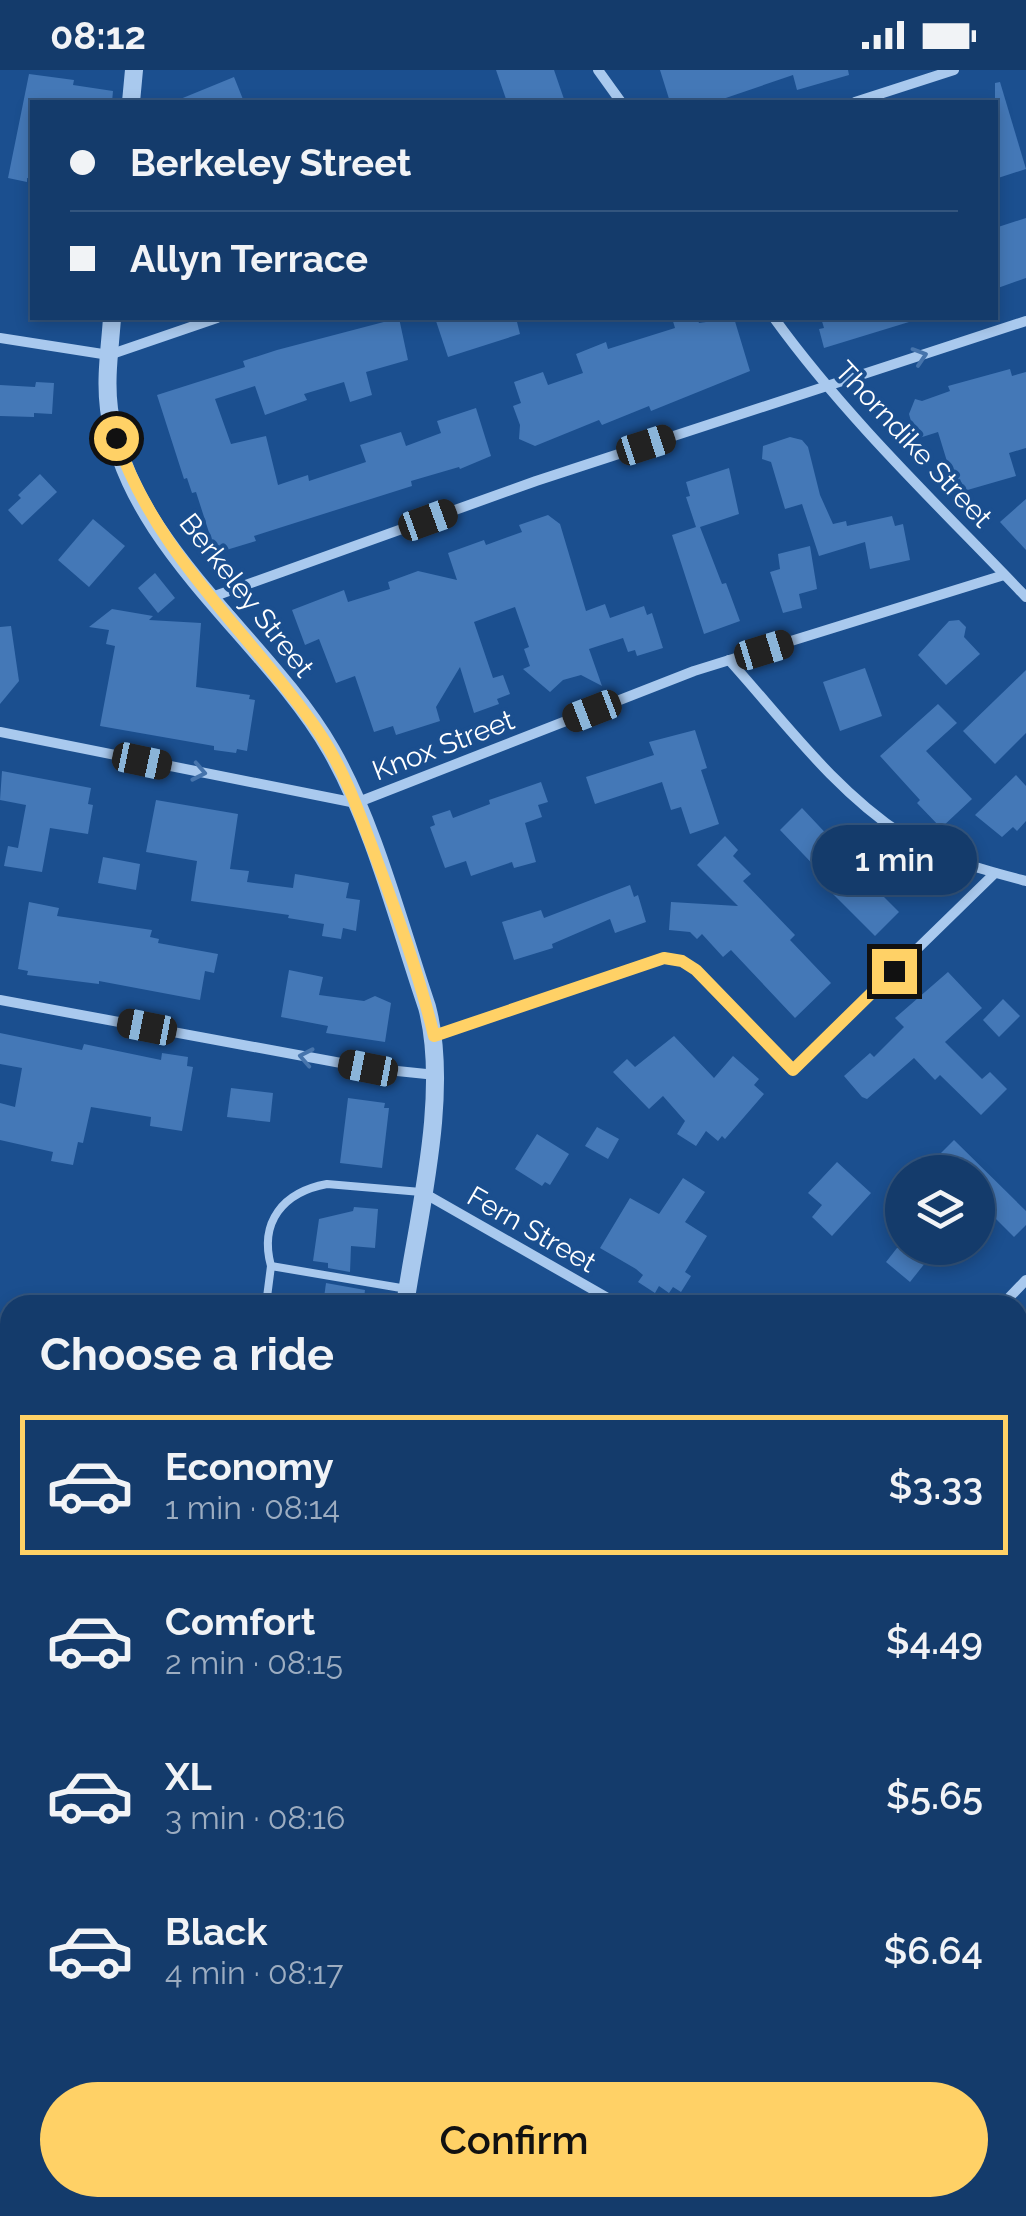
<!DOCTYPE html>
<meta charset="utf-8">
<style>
:root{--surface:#143b6b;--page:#214673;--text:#f1f3f6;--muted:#9dadc1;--line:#33557e;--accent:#ffd166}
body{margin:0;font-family:Raleway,sans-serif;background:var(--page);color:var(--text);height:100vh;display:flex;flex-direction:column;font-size:38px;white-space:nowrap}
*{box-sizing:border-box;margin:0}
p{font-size:32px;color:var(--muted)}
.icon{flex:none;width:55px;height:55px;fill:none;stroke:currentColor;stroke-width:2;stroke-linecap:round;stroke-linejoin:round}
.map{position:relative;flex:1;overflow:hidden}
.drawer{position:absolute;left:0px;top:1225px;width:1028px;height:922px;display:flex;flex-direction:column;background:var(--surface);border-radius:30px 30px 0 0;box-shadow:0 5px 15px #0003,0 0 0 2px var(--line)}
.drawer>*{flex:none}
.banner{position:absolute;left:30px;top:30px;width:968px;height:220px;border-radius:0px;box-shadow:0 5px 15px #0003,0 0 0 2px var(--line);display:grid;align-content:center;height:220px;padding:0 40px;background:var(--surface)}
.fabs{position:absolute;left:885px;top:1085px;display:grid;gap:20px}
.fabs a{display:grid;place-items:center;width:110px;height:110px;border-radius:50%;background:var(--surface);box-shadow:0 5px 15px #0003,0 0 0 2px var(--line);font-size:50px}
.end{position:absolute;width:45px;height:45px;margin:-22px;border:12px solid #ffd166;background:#111;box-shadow:0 0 0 5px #111}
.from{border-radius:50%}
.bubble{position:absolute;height:70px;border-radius:35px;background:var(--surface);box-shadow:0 5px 15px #0003,0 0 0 2px var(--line);font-size:32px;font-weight:600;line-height:70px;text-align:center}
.car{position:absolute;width:30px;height:60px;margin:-30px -15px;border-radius:12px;box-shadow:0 0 8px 2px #0007;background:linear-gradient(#222 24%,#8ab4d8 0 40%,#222 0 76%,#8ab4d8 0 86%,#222 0)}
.banner b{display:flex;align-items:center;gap:35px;height:95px;font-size:38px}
.banner b+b{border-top:2px solid var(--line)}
.banner i{width:25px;height:25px;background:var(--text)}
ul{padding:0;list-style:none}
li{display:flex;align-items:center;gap:30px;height:140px;margin:0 20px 15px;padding:0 20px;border:5px solid transparent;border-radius:0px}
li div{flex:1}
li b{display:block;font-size:38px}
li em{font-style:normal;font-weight:600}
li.current{border-color:var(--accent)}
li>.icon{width:90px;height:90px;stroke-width:1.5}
h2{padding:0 40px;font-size:45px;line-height:120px}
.action{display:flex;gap:20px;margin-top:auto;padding:20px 40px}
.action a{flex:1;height:115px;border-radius:60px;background:var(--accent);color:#111;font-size:40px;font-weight:600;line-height:115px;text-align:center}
.status{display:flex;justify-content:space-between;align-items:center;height:70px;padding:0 50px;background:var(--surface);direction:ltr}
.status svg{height:28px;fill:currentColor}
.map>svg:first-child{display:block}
.building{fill:#4478b7}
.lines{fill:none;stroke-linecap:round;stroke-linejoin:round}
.service{stroke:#a9c9ee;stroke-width:8}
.minor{stroke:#a9c9ee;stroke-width:10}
.tertiary{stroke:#a9c9ee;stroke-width:18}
.oneway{stroke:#4674ac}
.route{stroke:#ffd166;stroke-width:12}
.labels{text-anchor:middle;stroke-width:8;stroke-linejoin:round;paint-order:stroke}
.street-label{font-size:28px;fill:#fff;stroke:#1b4f8f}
</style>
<div class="status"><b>08:12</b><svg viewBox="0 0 49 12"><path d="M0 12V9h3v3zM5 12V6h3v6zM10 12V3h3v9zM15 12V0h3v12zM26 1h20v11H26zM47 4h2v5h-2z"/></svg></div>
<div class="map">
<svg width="1026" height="2146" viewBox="0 0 1026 2146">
<rect width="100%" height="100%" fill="#1b4f8f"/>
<g class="building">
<path d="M496,0H554L565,32H507Z"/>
<path d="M660,0H848L849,5L797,20L793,5L714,32H670Z"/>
<path d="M29,4L74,10L73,15L113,21L112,32H32V109L27,108V112L8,108Z"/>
<path d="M234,7L244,32H173Z"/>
<path d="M1000,12L1026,99L995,109V13Z"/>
<path d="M1026,148V208L995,219V158Z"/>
<path d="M399,248L408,290L366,302L372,325L350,332L344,312L304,324L307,330L265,345L255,316L215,329L231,374L266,366L278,415L308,405L309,411L366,392L360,375L401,362L406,376L441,363L437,351L476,338L491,386L460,399L459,397L411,411L412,416L279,458L254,466L256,471L223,481L222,476L214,478L196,422L192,423L187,408L184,409L157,325L245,297L243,291L277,280Z"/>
<path d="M435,248H516L520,264L448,287Z"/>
<path d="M672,248H697L699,253L734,248L750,301L651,341L649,336L602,355L599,350L535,376L519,369L520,355L513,336L521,333L514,312L543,302L548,315L583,303L576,284L606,272L608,279L675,258Z"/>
<path d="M821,248H908L909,252L824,278L819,259L824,258Z"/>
<path d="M1010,299L1012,306L1026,302V378L1009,383L1016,406L964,421L960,409L953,411L938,362L916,369L909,344L915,329L922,331L950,321L948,316Z"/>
<path d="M36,312L54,313L52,344L34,343V347L0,346V315L35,317Z"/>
<path d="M790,367L802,370L808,377L820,425L833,454L846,451L847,456L892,446L895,456L903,454L910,490L870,499L865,472L819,486L802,434L785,439L771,392L762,389L763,376Z"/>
<path d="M729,398L739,444L700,457L722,514L726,513L740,551L704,564L672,465L696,457L686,427L690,426L686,412Z"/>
<path d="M40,404L57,422L22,455L8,440L21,428L18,425Z"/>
<path d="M1026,429V480L1000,452Z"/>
<path d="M548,445L560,454L586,541L605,534L610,548L644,536L647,545L652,543L663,578L637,586L635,580L628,582L623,568L589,579L602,616L581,605L563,610L550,622L523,599L530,596L524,579L529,577L515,537L474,552L493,608L503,605L510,624L497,629L499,634L474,643L460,597L436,637L440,651L396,665L393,656L374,662L355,606L336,613L319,569L305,575L292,540L344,520L348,532L390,519L388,512L418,501L457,510L448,483L484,470L486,475L522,462L519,455Z"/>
<path d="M93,449L125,476L89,517L58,490Z"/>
<path d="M810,476L817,519L799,524L802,538L783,543L770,502L780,499L778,484Z"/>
<path d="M155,503L175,528L158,543L138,518Z"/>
<path d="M112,539L153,546L149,550L201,553L196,617L250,625L249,629L255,630L247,681L237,679L236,683L214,680V676L100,656L115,576L106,574L109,560L89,557Z"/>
<path d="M959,550L966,557L964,567L980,584L946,615L918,585L949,551Z"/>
<path d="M11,556L19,611L0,634V557Z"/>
<path d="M865,598L882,646L840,661L823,612Z"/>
<path d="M1026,600V663L995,694L963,661Z"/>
<path d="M938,634L957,653L926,681L972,729L941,758L917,733L920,730L880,686Z"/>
<path d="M695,660L707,698L701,700L719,754L690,764L681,737L671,740L662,712L595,734L586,707L654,685L649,672Z"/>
<path d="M2,701L91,718L88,734L93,735L88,764L50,758L42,802L4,796L8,776L18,778L26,735L0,730Z"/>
<path d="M1016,705L1026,716V751L1017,761L1013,757L1002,767L975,745Z"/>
<path d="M541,712L548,732L538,735L542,747L525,753L536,792L514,798L512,792L471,806L466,791L445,798L430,757L435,755L432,746L450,740L453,748L490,734L489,730Z"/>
<path d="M156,730L238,744L230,799L249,801L247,812L293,818L295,804L349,813L346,828L360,830L356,861L343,858L341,869L322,866L324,854L288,848L289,845L191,831L197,791L146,782Z"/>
<path d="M802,738L834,772L832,775L899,842L875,866L822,813L827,809L780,760Z"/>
<path d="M725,766L738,780L733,786L751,804L743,811L795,865L790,870L831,913L795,948L731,880L723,887L702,864L697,869L690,862L669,860L671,832L738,836L697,795Z"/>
<path d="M103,787L140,794L136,820L98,813Z"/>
<path d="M630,815L634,827L638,825L646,852L615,863L610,849L552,874L553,878L514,890L502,852L541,840L544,848Z"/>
<path d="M29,832L59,838L57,846L152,860L150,867L159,869L158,873L218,884L214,903L205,901L200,930L99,911V914L27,905L28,901L18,899Z"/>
<path d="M289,900L323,907L319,925L364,931L375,926L391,933L385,972L326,963L328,956L281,947Z"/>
<path d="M948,902L982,938L945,972L982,1009L990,1002L1007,1019L981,1045L940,1005L935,1010L914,988L867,1029L862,1027L844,1006L870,983L874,987L904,957L895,948Z"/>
<path d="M1003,929L1020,946L999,967L983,950Z"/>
<path d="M0,963L82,980L84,974L161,990L162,983L188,987L187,996L193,997L182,1061L150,1056L151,1047L91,1037L83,1073L78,1072L73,1095L51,1091L53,1082L0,1070V1033L15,1037L22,998L0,994Z"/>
<path d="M674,966L714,1008L733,986L759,1009L754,1015L764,1024L725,1069L722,1066L718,1071L706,1061L696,1076L677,1064L685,1051L663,1026L649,1039L613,1002L627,989L635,997Z"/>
<path d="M231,1018L273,1023L270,1052L227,1047Z"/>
<path d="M348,1028L385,1033L384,1038H389L382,1098L340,1093Z"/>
<path d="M597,1057L619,1069L608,1089L585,1076Z"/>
<path d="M537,1064L569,1084L550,1115L545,1112L542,1116L515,1099Z"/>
<path d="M954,1070L1026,1141V1155L1014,1167L978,1131V1102H948L934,1090Z"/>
<path d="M837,1092L871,1123L832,1166L812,1147L822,1135L808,1123Z"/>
<path d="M683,1108L705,1122L685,1152L707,1166L685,1202L691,1206L681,1222L673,1217L669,1223L659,1216L655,1223L638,1212L643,1205L636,1199L600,1178L630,1128L659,1144Z"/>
<path d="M354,1137L378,1139L375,1178L351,1176L350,1202L328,1198V1193L313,1191L319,1149L353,1141Z"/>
<path d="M897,1178H937L910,1212L886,1192Z"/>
<path d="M326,1213L365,1220L363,1235H323Z"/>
</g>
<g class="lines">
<g class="service">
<path d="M271,1196C259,1152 283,1122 327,1114L421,1122"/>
<path d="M266,1235L271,1196L407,1219"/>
</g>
<g class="minor">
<path d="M598,0L621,32"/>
<path d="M855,32L954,0"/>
<path d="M774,248C847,349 940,437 1026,527"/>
<path d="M0,268L109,285L217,248"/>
<path d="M212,527L536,411L1026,251"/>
<path d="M729,590C784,651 834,720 903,765C940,789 984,800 1026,811"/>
<path d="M0,662L356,733L694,601L1004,505"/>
<path d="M0,930L368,998L436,1005"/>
<path d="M434,966L663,888L681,891L696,900L793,1000L995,803"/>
<path d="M422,1122L620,1235"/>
<path d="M1002,1235L1026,1210"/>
<path d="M0,1366L10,1370"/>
<path d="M1018,1466L1026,1471"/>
</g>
<g class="tertiary">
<path d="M131,32L134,0"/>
<path d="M112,248C110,278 105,308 109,339C127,476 266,567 331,680C374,755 399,855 427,937C450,1023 418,1146 405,1235"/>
<path d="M295,2146L296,2138"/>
</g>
</g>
<defs><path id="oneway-chevron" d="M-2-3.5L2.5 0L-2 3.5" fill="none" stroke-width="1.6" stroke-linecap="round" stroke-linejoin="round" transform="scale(2.5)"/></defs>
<g class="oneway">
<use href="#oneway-chevron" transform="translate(920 286) rotate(-18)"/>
<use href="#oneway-chevron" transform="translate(199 702) rotate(11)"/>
<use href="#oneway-chevron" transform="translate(306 987) rotate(-169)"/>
</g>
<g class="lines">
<path class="route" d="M116,368C156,486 249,561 318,661C344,699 359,742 375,785C397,844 419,904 434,966L664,888L682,891L696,900L793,1000L894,901"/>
</g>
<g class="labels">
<g class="street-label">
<text transform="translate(914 374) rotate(47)" y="10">Thorndike Street</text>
<text transform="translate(247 525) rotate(52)" y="10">Berkeley Street</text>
<text transform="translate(443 675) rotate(-21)" y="10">Knox Street</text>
<text transform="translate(532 1159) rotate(30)" y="10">Fern Street</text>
</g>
</g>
</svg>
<div class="fabs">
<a><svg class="icon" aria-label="layers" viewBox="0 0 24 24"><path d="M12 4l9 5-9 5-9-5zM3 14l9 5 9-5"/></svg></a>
</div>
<i class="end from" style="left:116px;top:368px"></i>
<i class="end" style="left:894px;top:901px"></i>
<div class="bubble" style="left:812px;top:755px;width:165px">1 min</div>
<i class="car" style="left:646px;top:375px;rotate:72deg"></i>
<i class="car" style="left:428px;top:450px;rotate:70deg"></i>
<i class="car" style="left:764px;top:580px;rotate:73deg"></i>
<i class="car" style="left:592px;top:641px;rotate:249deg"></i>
<i class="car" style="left:142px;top:691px;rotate:102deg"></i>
<i class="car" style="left:147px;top:957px;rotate:281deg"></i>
<i class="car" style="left:368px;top:998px;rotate:281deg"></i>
<div class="banner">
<b><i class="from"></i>Berkeley Street</b>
<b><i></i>Allyn Terrace</b>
</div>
<section class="drawer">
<h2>Choose a ride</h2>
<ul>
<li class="current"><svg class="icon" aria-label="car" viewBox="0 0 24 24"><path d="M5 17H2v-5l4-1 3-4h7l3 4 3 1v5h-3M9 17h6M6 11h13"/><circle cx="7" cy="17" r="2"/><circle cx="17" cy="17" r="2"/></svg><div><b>Economy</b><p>1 min · 08:14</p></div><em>$3.33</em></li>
<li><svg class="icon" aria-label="car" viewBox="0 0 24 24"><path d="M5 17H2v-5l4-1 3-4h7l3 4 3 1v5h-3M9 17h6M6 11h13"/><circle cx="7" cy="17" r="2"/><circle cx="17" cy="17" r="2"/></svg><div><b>Comfort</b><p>2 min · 08:15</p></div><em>$4.49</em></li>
<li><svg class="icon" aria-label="car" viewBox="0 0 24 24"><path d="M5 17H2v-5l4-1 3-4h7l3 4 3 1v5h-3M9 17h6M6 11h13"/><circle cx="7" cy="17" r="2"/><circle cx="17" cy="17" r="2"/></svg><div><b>XL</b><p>3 min · 08:16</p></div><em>$5.65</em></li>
<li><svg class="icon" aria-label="car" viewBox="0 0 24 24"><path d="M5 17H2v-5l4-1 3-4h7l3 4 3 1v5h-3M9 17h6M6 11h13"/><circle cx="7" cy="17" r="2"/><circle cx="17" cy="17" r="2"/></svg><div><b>Black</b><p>4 min · 08:17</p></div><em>$6.64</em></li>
</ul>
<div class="action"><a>Confirm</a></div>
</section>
</div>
